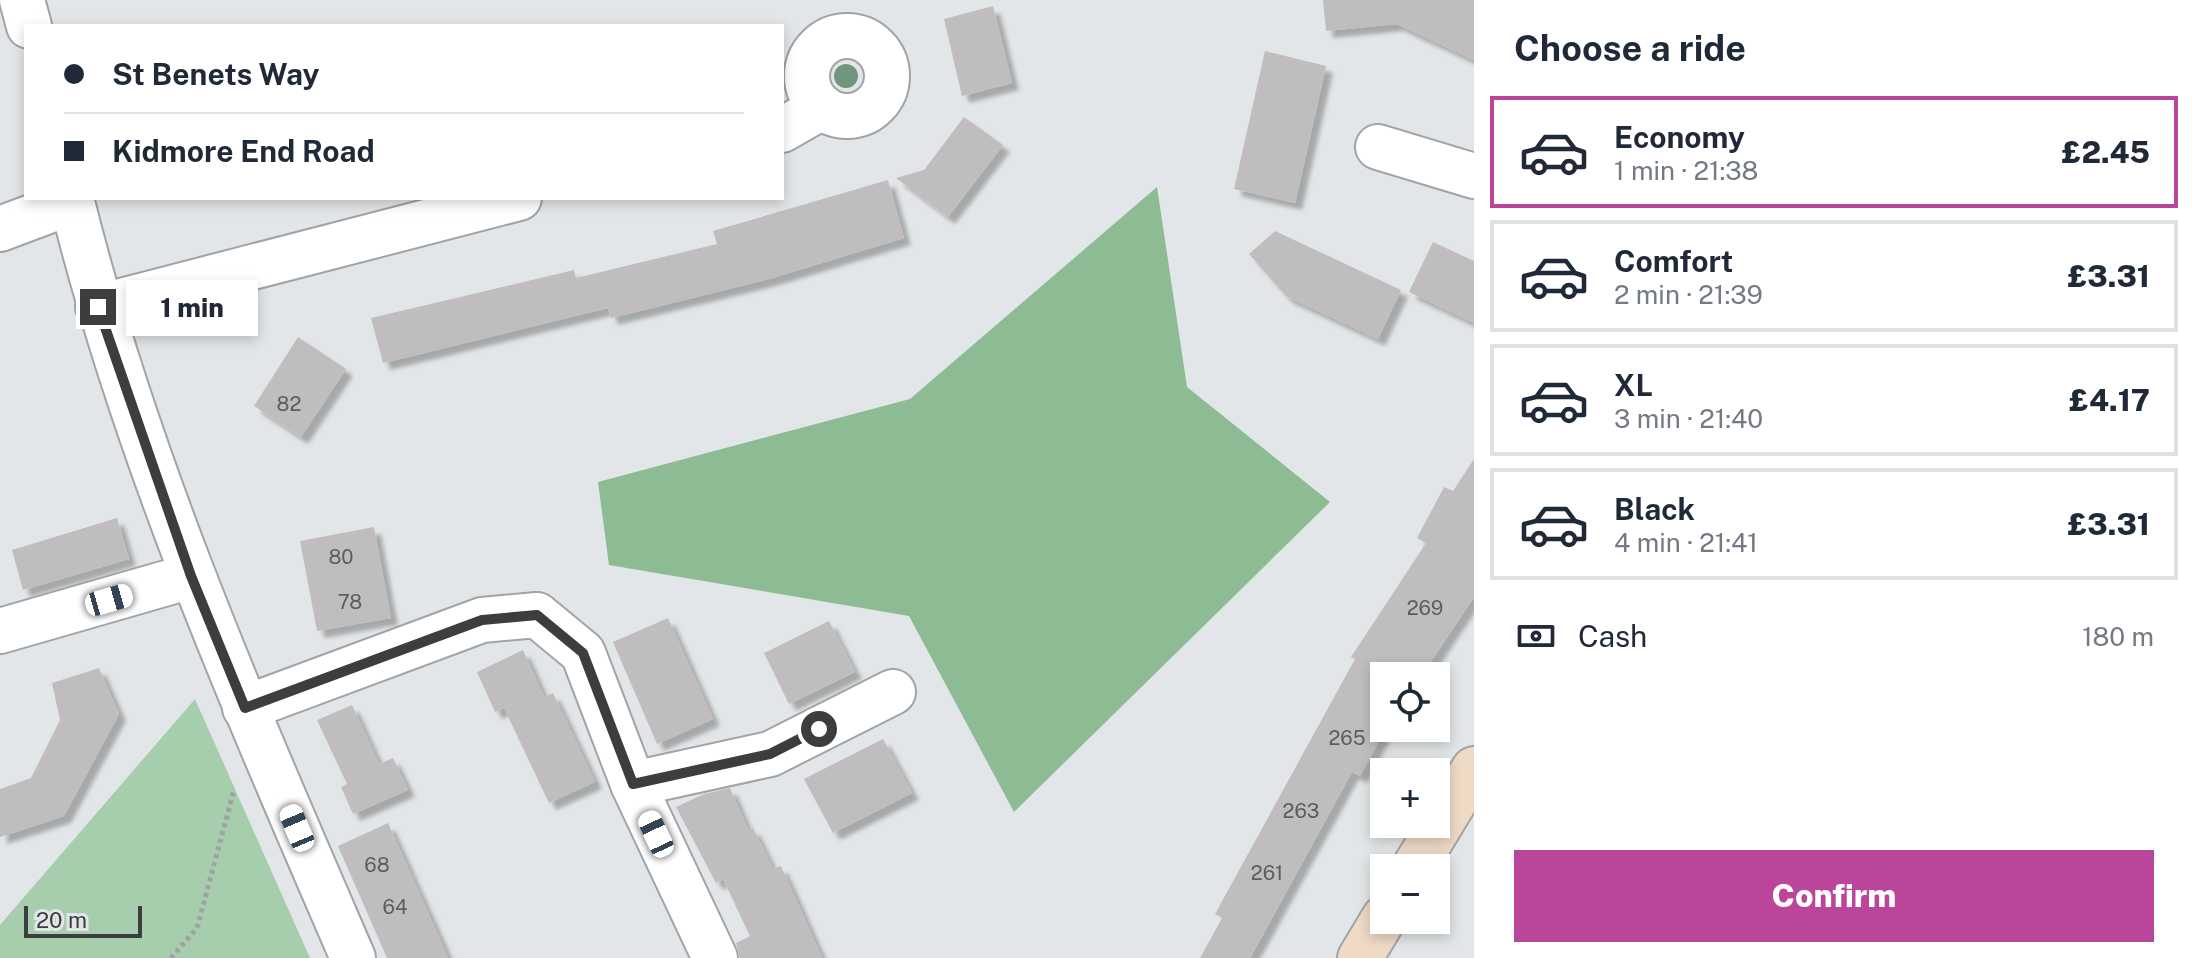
<!DOCTYPE html>
<meta charset="utf-8">
<style>
:root{--surface:#fff;--page:#f6f6f7;--text:#1f2937;--muted:#747a83;--line:#e0e1e3;--accent:#bb459b}
body{margin:0;font-family:"Public Sans",sans-serif;background:var(--page);color:var(--text);height:100vh;display:flex;flex-direction:column;font-size:30px;white-space:nowrap}
*{box-sizing:border-box;margin:0}
p{font-size:26px;color:var(--muted)}
.icon{flex:none;width:44px;height:44px;fill:none;stroke:currentColor;stroke-width:2;stroke-linecap:round;stroke-linejoin:round}
.map{position:relative;flex:1;overflow:hidden}
.drawer{display:flex;flex-direction:column;background:var(--surface);width:720px}
.drawer>*{flex:none}
.guide{position:absolute;left:24px;top:24px;width:760px;height:176px;border-radius:0px;box-shadow:0 4px 12px #0003;display:grid;align-content:center;height:176px;padding:0 40px;background:var(--surface)}
.buttons{position:absolute;left:1370px;top:662px;display:grid;gap:16px}
.buttons a{display:grid;place-items:center;width:80px;height:80px;border-radius:0px;background:var(--surface);box-shadow:0 4px 12px #0003;font-size:40px}
.scale{position:absolute;left:24px;bottom:20px;width:118px;box-sizing:border-box;padding-left:8px;border:4px solid #3c3d3e;border-top:0;font-size:22px;line-height:28px;white-space:nowrap;color:#3c3d3e;-webkit-text-stroke:6px #e3e6e8;paint-order:stroke}
.end{position:absolute;width:36px;height:36px;margin:-18px;border:10px solid #3c3d3e;background:#fff;box-shadow:0 0 0 4px #fff}
.from{border-radius:50%}
.bubble{position:absolute;height:56px;border-radius:0px;background:var(--surface);box-shadow:0 4px 12px #0003;font-size:26px;font-weight:800;line-height:56px;text-align:center}
.car{position:absolute;width:24px;height:48px;margin:-24px -12px;border-radius:10px;box-shadow:0 0 6px 2px #0007;background:linear-gradient(#fff 24%,#345 0 40%,#fff 0 76%,#345 0 86%,#fff 0)}
.guide b{display:flex;align-items:center;gap:28px;height:76px;font-size:30px}
.guide b+b{border-top:2px solid var(--line)}
.guide i{width:20px;height:20px;background:var(--text)}
ul{padding:0;list-style:none}
li{display:flex;align-items:center;gap:24px;height:112px;margin:0 16px 12px;padding:0 24px;border:4px solid var(--line);border-radius:0px}
li div{flex:1}
li b{display:block;font-size:30px}
li em{font-style:normal;font-weight:800}
li.on{border-color:var(--accent)}
li>.icon{width:72px;height:72px;stroke-width:1.5}
h2{padding:0 40px;font-size:36px;line-height:96px}
.pay{display:flex;align-items:center;gap:20px;height:88px;padding:0 40px;font-size:30px}
.pay p{margin-inline-start:auto}
.button{display:flex;gap:16px;margin-top:auto;padding:16px 40px}
.button a{flex:1;height:92px;border-radius:0px;background:var(--accent);color:#fff;font-size:32px;font-weight:800;line-height:92px;text-align:center}
main{display:flex;flex:1;min-height:0}
.map>svg:first-child{display:block}
.green{fill:#a7ceac}
.forest{fill:#8dbb93}
.building{fill:#c0bdbf;filter:url(#shadow)}
.lines{fill:none;stroke-linecap:round;stroke-linejoin:round}
.minor-casing{stroke:#a1a4a6;stroke-width:48}
.tertiary-casing{stroke:#a1a4a6;stroke-width:48}
.secondary-casing{stroke:#a1a4a6;stroke-width:48}
.path{stroke:#9fa1a3;stroke-width:5;stroke-dasharray:4 4;stroke-linecap:butt}
.minor{stroke:#fff;stroke-width:44}
.tertiary{stroke:#fff;stroke-width:44}
.secondary{stroke:#eedac5;stroke-width:44}
.tree{fill:#70977d}
.route{stroke:#3c3d3e;stroke-width:10}
.labels{text-anchor:middle;stroke-width:8;stroke-linejoin:round;paint-order:stroke}
.number-label{font-size:20px;fill:#5d5d5e}
</style>
<main>
<div class="map">
<svg width="1474" height="958" viewBox="0 0 1474 958">
<defs>
<filter id="shadow"><feDropShadow dx="7" dy="7" stdDeviation="2" flood-color="#0004"/></filter>
</defs>
<rect width="100%" height="100%" fill="#e3e6e8"/>
<path class="green" d="M195,699L310,958H0V925Z"/>
<path class="forest" d="M1157,187L1187,387L1330,502L1014,812L909,616L609,565L598,482L910,399Z"/>
<g class="building">
<path d="M1323,0H1474V60L1397,24L1326,31Z"/>
<path d="M993,6L1012,83L962,96L944,19Z"/>
<path d="M1265,51L1326,66L1295,203L1234,189Z"/>
<path d="M964,117L1003,145L948,217L896,178L924,170Z"/>
<path d="M888,180L904,238L769,279L611,318L608,308L383,363L371,318L574,270L576,278L717,244L713,231Z"/>
<path d="M1275,231L1401,290L1378,339L1286,296L1249,254Z"/>
<path d="M1433,242L1474,261V323L1409,292Z"/>
<path d="M298,337L346,369L301,437L254,406Z"/>
<path d="M1474,459V597L1421,676H1384L1386,728L1360,776L1352,772L1250,958H1200L1222,918L1215,914L1355,659L1351,657L1426,543L1417,538L1444,487L1453,491Z"/>
<path d="M117,518L129,559L23,590L12,550Z"/>
<path d="M374,527L391,618L317,631L300,541Z"/>
<path d="M668,618L713,719L657,744L613,642Z"/>
<path d="M829,621L855,672L789,704L764,653Z"/>
<path d="M523,650L544,697L553,693L595,782L549,803L504,708L495,712L477,672Z"/>
<path d="M99,668L119,714L64,816L0,837V789L31,778L60,720L52,683Z"/>
<path d="M352,705L379,764L393,758L408,790L353,814L341,787L347,784L317,720Z"/>
<path d="M883,739L912,793L833,833L804,779Z"/>
<path d="M730,788L748,830L753,828L773,869L781,866L822,958H740L736,943L750,936L723,879L716,883L676,807L704,794Z"/>
<path d="M388,823L438,935L448,958H387L338,846Z"/>
</g>
<g class="lines">
<g class="minor-casing">
<g id="minor">
<circle cx="847" cy="76" r="40"/>
<path d="M782,130L822,107"/>
<path d="M1378,147L1474,176"/>
<path d="M0,229L72,202"/>
<path d="M98,307L519,198"/>
<path d="M0,631L191,576"/>
<path d="M245,708L482,620L537,615L583,653L633,784L770,754L893,692"/>
<path d="M633,784L715,958"/>
</g>
</g>
<g class="tertiary-casing">
<g id="tertiary">
<path d="M22,0L29,26"/>
<path d="M71,198C136,461 246,710 353,958"/>
</g>
</g>
<g class="secondary-casing">
<g id="secondary">
<path d="M1414,868L1474,769"/>
<path d="M1360,958L1384,918"/>
</g>
</g>
<path class="path" d="M171,958L197,928L234,790"/>
<use href="#minor" class="minor"/>
<use href="#tertiary" class="tertiary"/>
<use href="#secondary" class="secondary"/>
</g>
<circle class="tree" cx="846" cy="76" r="12"/>
<g class="lines">
<path class="route" d="M98,307L191,576L245,708L482,620L537,615L583,653L633,784L770,754L819,729"/>
</g>
<g class="labels">
<g class="number-label">
<text x="289" y="411">82</text>
<text x="341" y="564">80</text>
<text x="350" y="609">78</text>
<text x="1425" y="615">269</text>
<text x="1347" y="745">265</text>
<text x="1301" y="818">263</text>
<text x="377" y="872">68</text>
<text x="1267" y="880">261</text>
<text x="395" y="914">64</text>
</g>
</g>
</svg>
<div class="buttons">
<a><svg class="icon" aria-label="locate" viewBox="0 0 24 24"><circle cx="12" cy="12" r="6"/><path d="M12 2v4M12 18v4M2 12h4M18 12h4"/></svg></a>
<a>+</a>
<a>−</a>
</div>
<div class="scale">20 m</div>
<i class="end from" style="left:819px;top:729px"></i>
<i class="end" style="left:98px;top:307px"></i>
<div class="bubble" style="left:126px;top:280px;width:132px">1 min</div>
<i class="car" style="left:109px;top:600px;rotate:74deg"></i>
<i class="car" style="left:297px;top:828px;rotate:337deg"></i>
<i class="car" style="left:656px;top:834px;rotate:335deg"></i>
<div class="guide">
<b><i class="from"></i>St Benets Way</b>
<b><i></i>Kidmore End Road</b>
</div>
</div>
<section class="drawer">
<h2>Choose a ride</h2>
<ul>
<li class="on"><svg class="icon" aria-label="car" viewBox="0 0 24 24"><path d="M5 17H2v-5l4-1 3-4h7l3 4 3 1v5h-3M9 17h6M6 11h13"/><circle cx="7" cy="17" r="2"/><circle cx="17" cy="17" r="2"/></svg><div><b>Economy</b><p>1 min · 21:38</p></div><em>£2.45</em></li>
<li><svg class="icon" aria-label="car" viewBox="0 0 24 24"><path d="M5 17H2v-5l4-1 3-4h7l3 4 3 1v5h-3M9 17h6M6 11h13"/><circle cx="7" cy="17" r="2"/><circle cx="17" cy="17" r="2"/></svg><div><b>Comfort</b><p>2 min · 21:39</p></div><em>£3.31</em></li>
<li><svg class="icon" aria-label="car" viewBox="0 0 24 24"><path d="M5 17H2v-5l4-1 3-4h7l3 4 3 1v5h-3M9 17h6M6 11h13"/><circle cx="7" cy="17" r="2"/><circle cx="17" cy="17" r="2"/></svg><div><b>XL</b><p>3 min · 21:40</p></div><em>£4.17</em></li>
<li><svg class="icon" aria-label="car" viewBox="0 0 24 24"><path d="M5 17H2v-5l4-1 3-4h7l3 4 3 1v5h-3M9 17h6M6 11h13"/><circle cx="7" cy="17" r="2"/><circle cx="17" cy="17" r="2"/></svg><div><b>Black</b><p>4 min · 21:41</p></div><em>£3.31</em></li>
</ul>
<div class="pay"><svg class="icon" aria-label="cash" viewBox="0 0 24 24"><path d="M3 7h18v10H3z"/><circle cx="12" cy="12" r="2"/></svg>Cash<p>180 m</p></div>
<div class="button"><a>Confirm</a></div>
</section>
</main>
